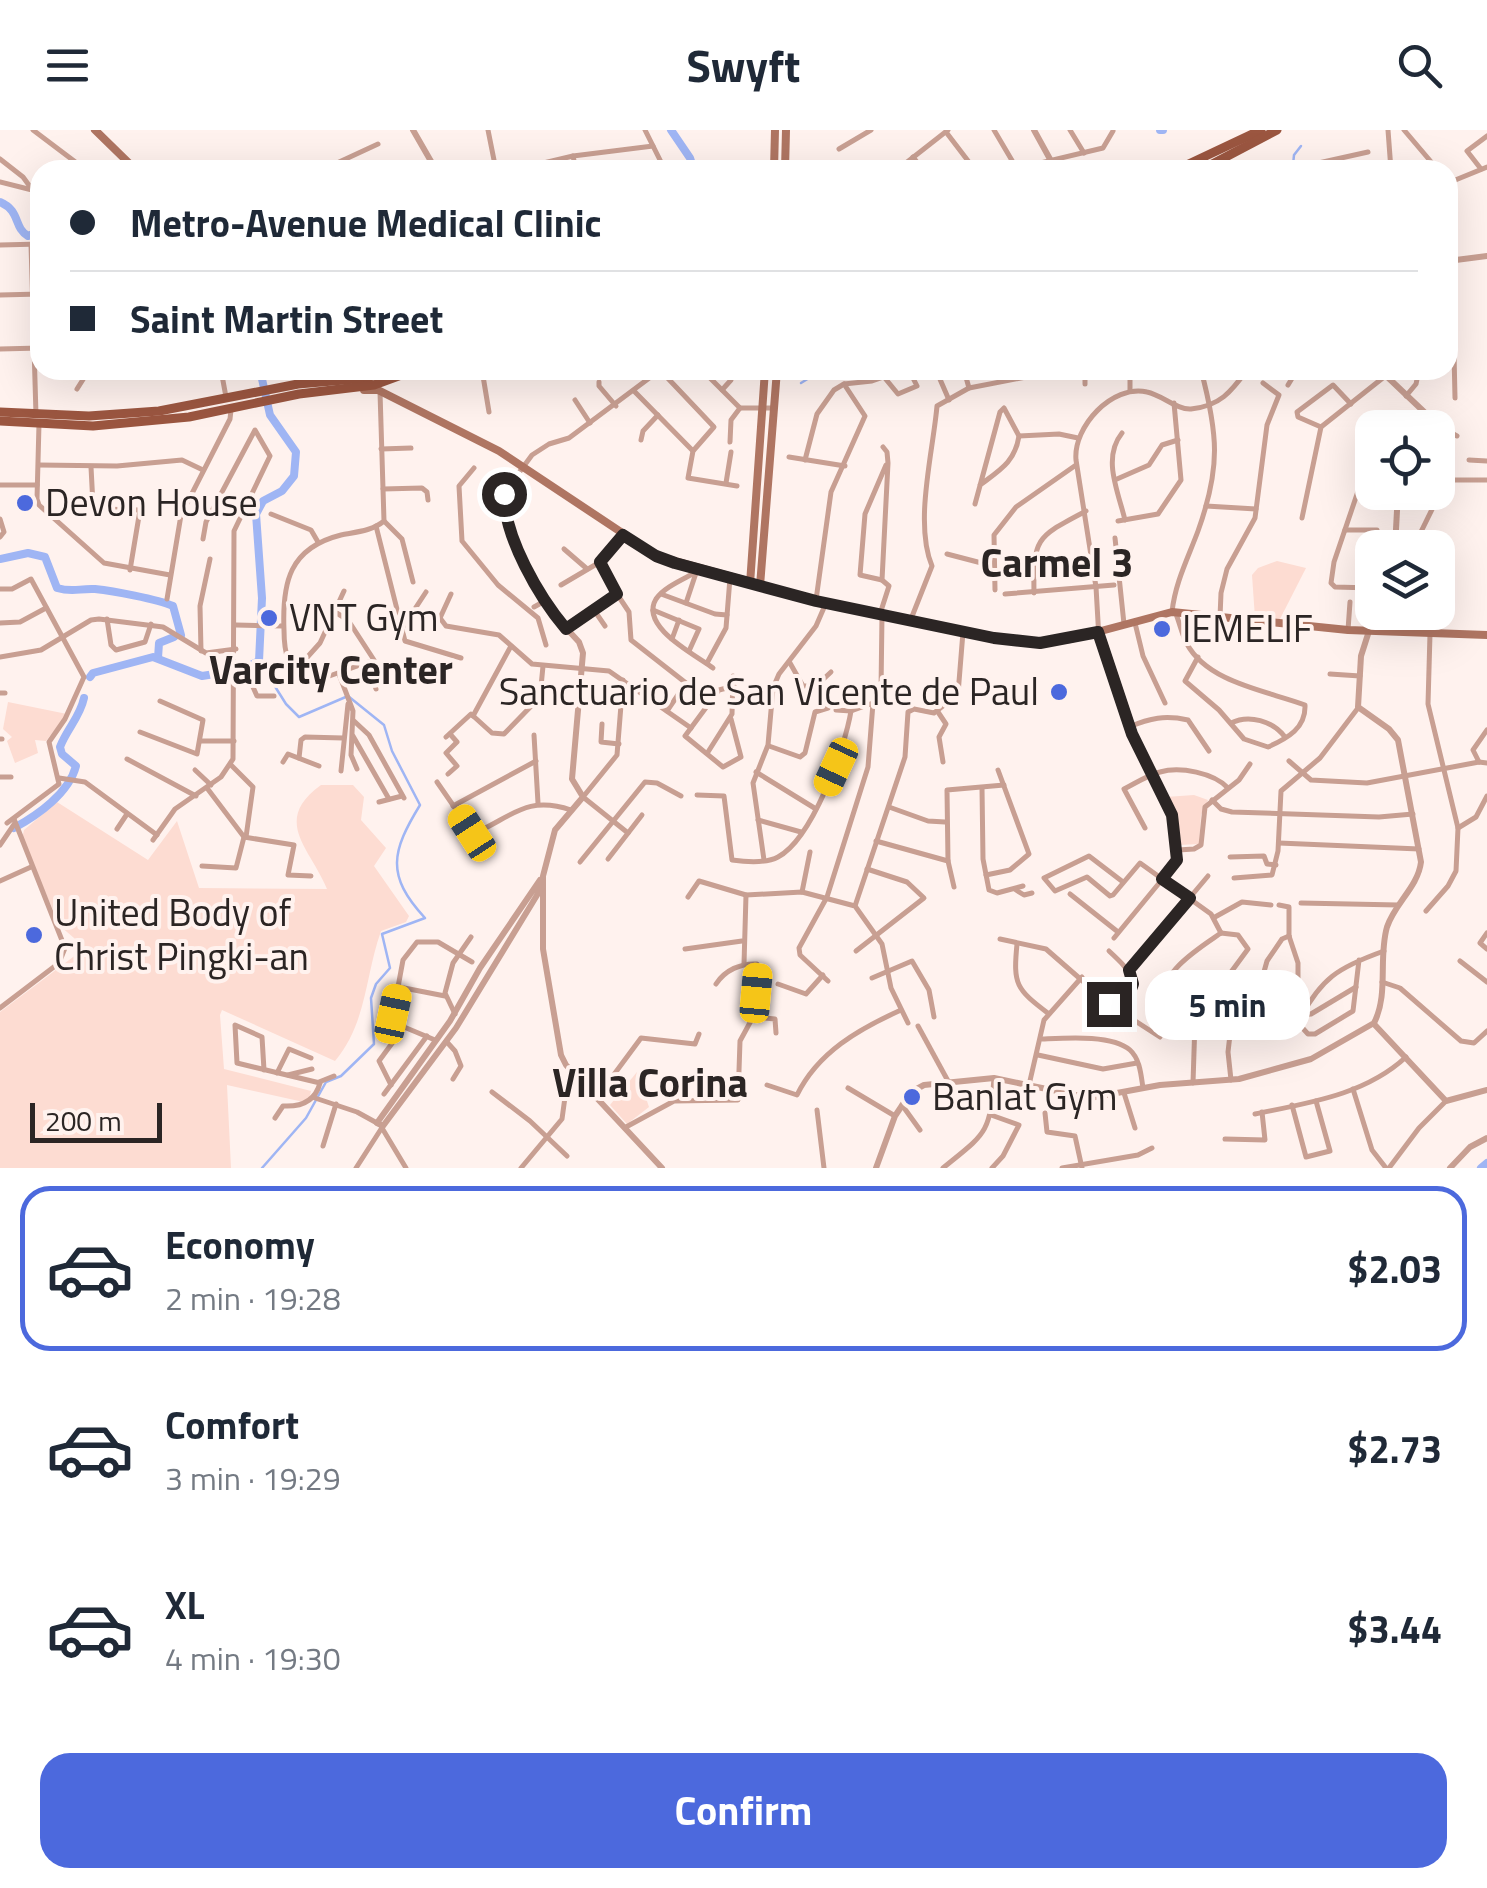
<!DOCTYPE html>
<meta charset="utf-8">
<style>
:root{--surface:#fff;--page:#f2f2f3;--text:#1f2937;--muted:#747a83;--line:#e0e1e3;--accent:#4c69dd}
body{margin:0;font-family:"Titillium Web",sans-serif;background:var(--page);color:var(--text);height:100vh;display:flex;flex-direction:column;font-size:38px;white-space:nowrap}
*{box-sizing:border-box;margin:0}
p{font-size:32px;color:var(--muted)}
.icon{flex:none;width:55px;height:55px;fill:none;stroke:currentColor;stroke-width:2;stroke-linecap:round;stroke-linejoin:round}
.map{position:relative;height:1038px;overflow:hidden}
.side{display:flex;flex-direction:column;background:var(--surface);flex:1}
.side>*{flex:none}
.top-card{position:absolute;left:30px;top:30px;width:1428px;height:220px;border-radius:30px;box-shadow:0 10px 40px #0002;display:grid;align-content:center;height:220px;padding:0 40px;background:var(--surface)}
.controls{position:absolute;left:1355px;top:280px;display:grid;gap:20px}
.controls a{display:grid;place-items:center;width:100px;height:100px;border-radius:20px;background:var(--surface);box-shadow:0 10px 40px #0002;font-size:50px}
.scale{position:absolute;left:30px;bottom:25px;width:132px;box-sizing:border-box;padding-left:10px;border:5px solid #2b2524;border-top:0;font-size:28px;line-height:35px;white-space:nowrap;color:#2b2524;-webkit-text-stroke:8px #fff2ee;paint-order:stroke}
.end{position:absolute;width:45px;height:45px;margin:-22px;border:12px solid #2b2524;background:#fff;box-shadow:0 0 0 5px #fff}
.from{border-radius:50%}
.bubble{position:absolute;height:70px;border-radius:30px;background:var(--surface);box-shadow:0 10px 40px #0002;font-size:32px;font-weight:700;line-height:70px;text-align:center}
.car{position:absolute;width:30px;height:60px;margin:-30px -15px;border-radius:12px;box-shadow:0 0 8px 2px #0007;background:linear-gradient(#f5c518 24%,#345 0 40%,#f5c518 0 76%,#345 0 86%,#f5c518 0)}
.top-card b{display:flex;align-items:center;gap:35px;height:95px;font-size:38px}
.top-card b+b{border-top:2px solid var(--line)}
.top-card i{width:25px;height:25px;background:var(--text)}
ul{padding:18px 0 0;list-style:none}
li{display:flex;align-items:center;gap:30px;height:165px;margin:0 20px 15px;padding:0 20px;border:5px solid transparent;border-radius:30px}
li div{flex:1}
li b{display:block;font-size:38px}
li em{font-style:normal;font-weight:700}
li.current{border-color:var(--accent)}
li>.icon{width:90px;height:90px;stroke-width:1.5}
.cta{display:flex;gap:20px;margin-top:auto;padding:20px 40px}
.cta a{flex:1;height:115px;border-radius:30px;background:var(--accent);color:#fff;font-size:40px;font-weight:700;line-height:115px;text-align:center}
header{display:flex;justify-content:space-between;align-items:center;height:130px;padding:0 40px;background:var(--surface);font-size:45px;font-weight:700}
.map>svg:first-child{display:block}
.green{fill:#fddcd2}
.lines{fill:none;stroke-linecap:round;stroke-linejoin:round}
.stream{stroke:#9fb5f4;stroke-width:2.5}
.river{stroke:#9fb5f4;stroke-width:8}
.minor{stroke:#c89f92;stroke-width:5}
.tertiary{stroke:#c89f92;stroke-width:6}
.secondary{stroke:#af7562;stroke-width:8}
.primary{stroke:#9b5640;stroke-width:9}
.route{stroke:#2b2524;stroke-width:12}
.poi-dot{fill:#4c69dd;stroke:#fff2ee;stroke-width:4}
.labels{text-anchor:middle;stroke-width:8;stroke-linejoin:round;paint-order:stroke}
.poi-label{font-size:38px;fill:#2b2524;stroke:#fff2ee;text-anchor:start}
.neighbourhood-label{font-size:40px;font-weight:bold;fill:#2b2524;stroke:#fff2ee}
</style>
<header><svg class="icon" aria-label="menu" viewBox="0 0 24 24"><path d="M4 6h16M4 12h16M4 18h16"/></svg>Swyft<svg class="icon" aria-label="search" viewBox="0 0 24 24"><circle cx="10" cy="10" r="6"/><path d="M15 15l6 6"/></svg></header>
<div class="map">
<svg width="1487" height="1038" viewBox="0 0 1487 1038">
<rect width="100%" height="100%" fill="#fff2ee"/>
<g class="green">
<path d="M1277,431L1306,438L1280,489L1255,488L1252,445L1258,438Z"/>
<path d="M8,572L67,584L46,611L35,610L38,623L15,633L7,611L12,607L3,599Z"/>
<path d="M321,655H353L364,667L361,690L386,718L374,736L409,786L406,792L381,801C365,846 367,893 335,931L222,880L220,885L224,939L311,961L308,973L227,955L231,1038H0V882L77,824L81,814L60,796L22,709L24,700L57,672L148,730L177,691L199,758L327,759C311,719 271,691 321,655Z"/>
<path d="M1194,665L1208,670L1201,685L1199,714L1179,715L1177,689L1166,667Z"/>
<path d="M637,942L649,977L627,994L610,975Z"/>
</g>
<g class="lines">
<g class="stream">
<path d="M1281,40L1293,35L1294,25L1301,16"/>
<path d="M801,253L822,240"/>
<path d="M259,531L286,574L299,587L348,566L384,595L392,621L420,675C392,721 385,745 425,788L382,804L390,838L376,854L371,868L374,914L341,946L326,952L306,988L262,1038"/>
</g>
<g class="river">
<path d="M671,0L690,28L694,40"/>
<path d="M1160,0H1163"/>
<path d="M0,72C21,81 13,97 28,106L40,101"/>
<path d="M0,429L28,423L45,427L57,458C74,463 79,458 95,459C113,461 157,469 173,476L181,505"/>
<path d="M158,528L159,513L174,507"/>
<path d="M90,547L93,543L153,527L202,546L240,540L259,531L262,468L256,384L263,371L282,361L294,346L296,322L270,285L260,240"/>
<path d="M14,698C38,685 69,663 76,636L62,624L60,617C67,599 80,587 84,568"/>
<path d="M1481,1038L1487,1033"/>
</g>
<g class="minor">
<path d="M33,0L86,40"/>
<path d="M488,0L496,40"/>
<path d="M645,0L665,40"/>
<path d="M994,0L1017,39"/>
<path d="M1070,0L1084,23"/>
<path d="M1388,0L1391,40"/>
<path d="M1404,0L1438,40"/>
<path d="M946,2L975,40"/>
<path d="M839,19L871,0"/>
<path d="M573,26L576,40"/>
<path d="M913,27L923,40"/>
<path d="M0,29L23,47L31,58"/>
<path d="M1481,39L1467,21L1487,6"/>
<path d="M335,40L337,33L378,14"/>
<path d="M417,40L431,31"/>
<path d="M514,40L573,26L653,16"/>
<path d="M897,40L948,0"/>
<path d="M1011,40L1103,18L1113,1"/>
<path d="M1287,40L1368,22"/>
<path d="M0,52L40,62"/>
<path d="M1448,53L1487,37"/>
<path d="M31,114L36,285"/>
<path d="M0,115L40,114"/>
<path d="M1452,132L1455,268"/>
<path d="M0,165L40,164"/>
<path d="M0,219L40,218"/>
<path d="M117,240L123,243L156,240"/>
<path d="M221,240L226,267"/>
<path d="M482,240L489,282"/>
<path d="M660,240L714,297L693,321L688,348L737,356"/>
<path d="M702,240L740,278H773"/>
<path d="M936,240L949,270"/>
<path d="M964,240L969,258"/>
<path d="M1085,240V254"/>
<path d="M884,247L898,264L917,256L909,240"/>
<path d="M599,252V256L616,276"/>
<path d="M1288,255L1297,240"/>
<path d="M77,259L89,240"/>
<path d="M722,260L731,250L732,240"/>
<path d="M634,261L693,321"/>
<path d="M1130,261V240"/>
<path d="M1406,266L1416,254L1419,240"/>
<path d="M575,270L590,293"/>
<path d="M39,294L37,369L39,375L104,433L170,445"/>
<path d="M1439,296L1457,306"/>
<path d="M1321,297L1298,287L1297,282L1333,255L1351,274"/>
<path d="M1122,303C1102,328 1118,361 1125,390"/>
<path d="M1019,306L1059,304L1078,308"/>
<path d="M641,310L643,301L658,285"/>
<path d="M730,312L731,290L740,278"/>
<path d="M381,319L411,318"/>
<path d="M1372,320L1334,432L1331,453L1335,457L1372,458"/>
<path d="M789,327L845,336"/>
<path d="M805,330L817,284L834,260L844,254L872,251L904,240"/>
<path d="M1469,330L1487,331"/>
<path d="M39,335L117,336L182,330L203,340"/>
<path d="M91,337L93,375L100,379L140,380L130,440"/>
<path d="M474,338L459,356L462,411L498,455L538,488L546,515"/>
<path d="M1117,349L1149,335L1162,315L1178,310"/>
<path d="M726,353L731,322"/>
<path d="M0,355H37"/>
<path d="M383,359L422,358L427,362L428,370"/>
<path d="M975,374L1000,282L1004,278L1019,306C1015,332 1000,340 980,355"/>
<path d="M1206,376L1256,379"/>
<path d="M271,384L311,400L318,412"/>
<path d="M1302,388L1321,297L1384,247"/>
<path d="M0,389L4,402L0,407"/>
<path d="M384,391L402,409L413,452"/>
<path d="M1118,391L1158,384L1181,350L1174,273"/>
<path d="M376,396L405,511L461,528"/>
<path d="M1345,400H1377"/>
<path d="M1115,408L1124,494"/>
<path d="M1413,418L1445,353L1451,350H1487"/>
<path d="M564,419L586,438"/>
<path d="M947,424L993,436"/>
<path d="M696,442C684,449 664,457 656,469C639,497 696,525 713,538"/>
<path d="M882,450L860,445L865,384L886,335"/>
<path d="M561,455L600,432"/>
<path d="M0,459H12L31,449L84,547L65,589L49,612L59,654L7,693"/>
<path d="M995,460L994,405L1016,377L1076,335"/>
<path d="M1034,463C1033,407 1037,407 1086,381"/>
<path d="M451,464L440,488L446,496L499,505L532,534L609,541L691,598"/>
<path d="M617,464L629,482L631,510L686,553L667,581"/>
<path d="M661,464L715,484L727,485"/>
<path d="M1005,464L1114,455"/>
<path d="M167,469L181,385L230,289L231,280"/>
<path d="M816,470L831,362L865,286L844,254"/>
<path d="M686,473L696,443"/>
<path d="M534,477L543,472"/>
<path d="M594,480L605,496"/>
<path d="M653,480L699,499L689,521"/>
<path d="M335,482L348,490L374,530L307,554C288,540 284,523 284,500C282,453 289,418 341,405C356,402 372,401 384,391L380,262"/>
<path d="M1172,482C1175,453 1188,428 1198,401C1221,337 1218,304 1201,240"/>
<path d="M880,484L889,456L882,450L888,333L887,322L883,317"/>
<path d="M1176,484C1180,494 1182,505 1187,514C1208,553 1268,561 1305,575C1306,598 1288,608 1268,617L1244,609L1219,580L1185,551L1198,527"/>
<path d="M1220,487L1221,463L1227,439L1255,388L1267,295L1279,265L1263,253"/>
<path d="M107,489L111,515L116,520L145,512L151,494"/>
<path d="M911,489L932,436C914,393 933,322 937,276L969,258L1026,247L1025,240"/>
<path d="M0,493L20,492L46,478"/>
<path d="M1135,493L1143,526L1165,573"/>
<path d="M236,495L283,496"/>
<path d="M567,499C539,468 504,406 504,363L532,325L549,314L569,308L660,240"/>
<path d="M401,500L426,462"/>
<path d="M1348,500L1350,472"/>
<path d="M672,509L679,490"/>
<path d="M201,521L200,476L210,429"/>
<path d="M0,527L41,520L91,490L99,489L163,497L206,523L236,519"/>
<path d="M707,533L726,498L730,448"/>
<path d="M790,533L803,556H816L831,542"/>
<path d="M367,534L376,559"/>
<path d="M294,542L320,513L344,461"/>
<path d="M339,544L353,581L351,625L357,639"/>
<path d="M1330,544L1360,546"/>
<path d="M235,550L248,546L257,566H274"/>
<path d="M623,550L617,625L583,667L628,703"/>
<path d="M0,563H5"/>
<path d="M873,573L881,560L882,485"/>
<path d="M836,580L851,581L873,573"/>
<path d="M938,582L946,594L939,607L943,632"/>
<path d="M473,586L511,516"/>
<path d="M731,589L741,627L723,637L685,606L719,560L734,556"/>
<path d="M354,591L369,605L404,668"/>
<path d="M1231,593C1249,584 1273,591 1285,607"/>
<path d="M602,594L601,612L619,614"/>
<path d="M1129,597C1150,588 1165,585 1188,590L1209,621"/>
<path d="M140,602L197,624L203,590L160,571"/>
<path d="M534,605L538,673"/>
<path d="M353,606L389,669"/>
<path d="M446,607L471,584L492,603L504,604L540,567L543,536"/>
<path d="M0,609H2"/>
<path d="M200,611H234"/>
<path d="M769,616L800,627L805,623L815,582L828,578"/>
<path d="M708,622L732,584L733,546"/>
<path d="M299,628L301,610L305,607L343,608"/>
<path d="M127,629L196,666"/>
<path d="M1289,631L1311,650L1367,653L1479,632L1487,633"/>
<path d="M283,632L288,624L319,636"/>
<path d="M1479,632L1473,620L1487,600"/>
<path d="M231,635L253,657L246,707"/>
<path d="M195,640L211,655"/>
<path d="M341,641L348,574"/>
<path d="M756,642L816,679"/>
<path d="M448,644L457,636L446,623L457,612L450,604"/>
<path d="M0,647H11"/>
<path d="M59,648L85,652L157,705"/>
<path d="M437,652L473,704C512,687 526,665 571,680"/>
<path d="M207,658L244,707L294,715L288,745L311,746"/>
<path d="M982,658L983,729L989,760L997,763L1023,756"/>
<path d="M697,665L724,666L732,730C746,732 765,734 778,727C812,709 845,618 851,581"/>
<path d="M1212,670L1221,679L1232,682L1379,687L1413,684"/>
<path d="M379,672L402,666"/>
<path d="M453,676L536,631"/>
<path d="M889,677L928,691L945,692"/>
<path d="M758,690L801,702"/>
<path d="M1145,698L1124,659C1136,653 1148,645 1160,642C1180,636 1214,643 1228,658"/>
<path d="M1458,698L1476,687L1487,666"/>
<path d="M117,699L127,684"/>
<path d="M153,710L175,679L221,647L233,629L234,401L270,326L255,300L206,392L203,409"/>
<path d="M876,711L948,731"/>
<path d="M1279,713L1419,719"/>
<path d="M0,715L15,693"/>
<path d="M1178,720L1194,719L1201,715L1205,677L1239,650L1250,634"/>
<path d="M1230,727L1264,726L1267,734L1276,735"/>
<path d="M608,729L642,685"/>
<path d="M764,730L753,653L768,615L773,558L779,544L816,496L826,473"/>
<path d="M580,732L645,652L657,653L681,666"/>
<path d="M202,736L236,738L244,707"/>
<path d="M986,745L1010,740L1029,724L998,640"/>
<path d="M1234,748L1272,745L1278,721L1281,661L1320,628L1358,578"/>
<path d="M0,751L31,737"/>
<path d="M1123,752L1089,726L1044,748L1055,761L1087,747L1110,766L1113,765L1140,733L1211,784L1221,803"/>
<path d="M954,757L948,731L947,660L1004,655"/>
<path d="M1016,760L1024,765L1032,763"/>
<path d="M802,762L810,722"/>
<path d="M1070,764L1118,802"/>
<path d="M688,767L699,751L746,765L802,762L855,776L882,814L891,858L908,893"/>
<path d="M1301,773L1398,775"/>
<path d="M1279,775L1289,777V806"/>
<path d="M855,776L905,627L908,582L914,579L934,583L958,564L963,502"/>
<path d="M1426,781L1448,756L1456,741L1458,698L1428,574L1430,504"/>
<path d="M1215,787L1242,772L1271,775"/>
<path d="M1487,803L1480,813L1487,819"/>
<path d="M1114,808L1174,735L1178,720L1171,685L1132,604L1099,509L1096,457L1076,330C1073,297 1112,254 1147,262C1162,265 1177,280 1191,279C1220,276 1231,262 1247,240"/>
<path d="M1000,809L1046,819L1109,874L1160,907"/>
<path d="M1017,814C1013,855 1016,859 1049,884"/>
<path d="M685,819L742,811"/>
<path d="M856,821L924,768L907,752L867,739"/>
<path d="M1109,821C1135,845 1137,849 1122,882"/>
<path d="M1359,830L1353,881L1315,904H1308L1298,893C1320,848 1339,837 1384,821"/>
<path d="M1460,831L1487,852"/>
<path d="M744,834L746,765"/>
<path d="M1129,840L1208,746"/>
<path d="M872,848L912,831L929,860L934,887"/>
<path d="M828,851L800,825L799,818L827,767L868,637L873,573"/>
<path d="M1382,852L1400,858L1461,911L1474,913L1487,901"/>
<path d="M778,854L806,864L823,845"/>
<path d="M399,857L445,866"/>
<path d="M0,878L59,833L65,818L14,689"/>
<path d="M393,884L403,830L417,812H438L472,832"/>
<path d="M455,884L445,863L453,833L471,807"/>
<path d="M1303,885L1311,884L1356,857"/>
<path d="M753,887L775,889L776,903"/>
<path d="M1195,891L1164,870C1159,842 1201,817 1221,803"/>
<path d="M918,896L948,951"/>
<path d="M1229,908L1246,905L1264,895L1298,850V833L1289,806"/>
<path d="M1042,909C1064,908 1112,904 1130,920C1140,929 1141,945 1143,958"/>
<path d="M446,911L455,921L461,936L453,949"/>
<path d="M1038,925L1103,939L1137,933"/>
<path d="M264,940L262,907L235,895L237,933L320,953C315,972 300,977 283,976L275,988"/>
<path d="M277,943L289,919L311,928"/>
<path d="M288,945L312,939"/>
<path d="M1231,950L1228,922L1231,896L1262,849L1267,831L1282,809L1289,806"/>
<path d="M319,952L334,946"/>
<path d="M1193,953L1195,891L1248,819L1238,805L1221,803"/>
<path d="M391,955L379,931L404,897L435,910"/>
<path d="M767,955L797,965C818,922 859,899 901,880"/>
<path d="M1029,955L1044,890L1082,847"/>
<path d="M848,958L895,986"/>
<path d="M1353,959L1372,1020L1386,1038"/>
<path d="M492,962L530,991L567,1026"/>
<path d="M1124,963L1135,998"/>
<path d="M384,964L427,906"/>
<path d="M598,966L641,908L695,914L699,904"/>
<path d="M315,968L357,982L377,993"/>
<path d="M902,975L920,1000"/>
<path d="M1292,975L1306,1027L1330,1021L1316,971"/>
<path d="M817,980L824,1038"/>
<path d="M1045,983L1047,1002L1075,1006L1082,1038"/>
<path d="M1255,984C1308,973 1365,965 1406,927"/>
<path d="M991,985L1019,995L1003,1026L992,1038"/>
<path d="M626,997L674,971L738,970L740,911L753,887L757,834C741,833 725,840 716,854"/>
<path d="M382,998L406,1038"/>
<path d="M1225,1009L1265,1010L1262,982"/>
<path d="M323,1016L336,974"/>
<path d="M356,1038L383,996"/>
<path d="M521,1038L562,989L569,938"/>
<path d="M943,1038C986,1003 990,1004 994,948"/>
<path d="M1062,1038L1138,1025L1152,1018"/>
<path d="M1389,1038L1419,998L1446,971"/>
</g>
<g class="tertiary">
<path d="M413,0L436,40"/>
<path d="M1034,0L1056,40"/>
<path d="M1448,131L1487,126"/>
<path d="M1380,240L1439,296L1438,299"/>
<path d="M623,405L600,432L617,464L567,499L579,512L583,523L572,649L583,667L555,700L543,746V819L561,925L566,935L662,1038"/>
<path d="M1395,418L1398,362"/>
<path d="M1391,482V502"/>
<path d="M540,750L480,838L450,891L377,993L383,996L456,898L542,757"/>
<path d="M1374,894L1446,971L1487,960"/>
<path d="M876,1038L895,986L911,962L924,955L994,948L1090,968L1160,955L1239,949L1311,929L1374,893C1389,864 1378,828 1387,797C1395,773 1418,757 1421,732L1398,610L1389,599L1358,577L1361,526L1369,501"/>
<path d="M1450,1038L1470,1017L1487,1008"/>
</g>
<g class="secondary">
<path d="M95,0L136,40"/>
<path d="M774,40L775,0"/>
<path d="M785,40L786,0"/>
<path d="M364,260H378L499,321L657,426L826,473L1025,513L1071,509L1172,482L1348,500L1487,505"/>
<path d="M750,454L765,240"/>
<path d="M760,456L777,240"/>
</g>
<g class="primary">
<path d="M1176,40L1261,0"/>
<path d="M1201,40L1277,0"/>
<path d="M0,282L89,286L159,281L298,254L367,248L391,240"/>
<path d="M0,291L93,296L189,287L299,264L374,255L415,240"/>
</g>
</g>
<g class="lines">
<path class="route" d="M504,364C504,407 539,467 566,499L617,464L600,432L623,405L656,426L675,433L816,471L994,508L1040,513L1098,502L1132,604L1172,685L1177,730L1162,749L1190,768L1129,840L1133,854L1122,882L1109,874"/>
</g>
<g class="poi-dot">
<circle cx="25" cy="373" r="10"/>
<circle cx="269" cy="488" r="10"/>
<circle cx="1162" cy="499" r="10"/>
<circle cx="1059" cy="562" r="10"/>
<circle cx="34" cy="805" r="10"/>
<circle cx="912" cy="967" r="10"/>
</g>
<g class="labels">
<g class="poi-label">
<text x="45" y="386">Devon House</text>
<text x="289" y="501">VNT Gym</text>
<text x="1182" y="512">IEMELIF</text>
<text x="1039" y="575" text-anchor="end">Sanctuario de San Vicente de Paul</text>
<text x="54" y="796">United Body of<tspan x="54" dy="44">Christ Pingki-an</tspan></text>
<text x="932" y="980">Banlat Gym</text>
</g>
<g class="neighbourhood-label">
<text x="1057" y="447">Carmel 3</text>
<text x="331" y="554">Varcity Center</text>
<text x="650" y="967">Villa Corina</text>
</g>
</g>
</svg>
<div class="controls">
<a><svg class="icon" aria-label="locate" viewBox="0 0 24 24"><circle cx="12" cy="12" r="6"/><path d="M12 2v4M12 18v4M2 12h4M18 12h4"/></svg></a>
<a><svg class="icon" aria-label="layers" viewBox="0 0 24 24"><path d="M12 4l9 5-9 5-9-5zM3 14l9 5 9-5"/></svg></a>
</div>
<div class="scale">200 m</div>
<i class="end from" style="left:504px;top:364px"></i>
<i class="end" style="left:1109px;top:874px"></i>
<div class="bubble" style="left:1145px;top:840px;width:165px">5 min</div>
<i class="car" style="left:836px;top:637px;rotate:205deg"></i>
<i class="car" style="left:472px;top:703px;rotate:327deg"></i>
<i class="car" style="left:756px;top:863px;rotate:5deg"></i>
<i class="car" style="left:393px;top:884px;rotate:12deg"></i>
<div class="top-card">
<b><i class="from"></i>Metro-Avenue Medical Clinic</b>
<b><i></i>Saint Martin Street</b>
</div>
</div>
<section class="side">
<ul>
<li class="current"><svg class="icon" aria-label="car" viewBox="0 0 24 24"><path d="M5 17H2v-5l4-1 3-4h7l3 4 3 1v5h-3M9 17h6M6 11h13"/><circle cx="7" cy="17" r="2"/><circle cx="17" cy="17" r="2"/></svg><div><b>Economy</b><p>2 min · 19:28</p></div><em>$2.03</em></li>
<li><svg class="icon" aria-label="car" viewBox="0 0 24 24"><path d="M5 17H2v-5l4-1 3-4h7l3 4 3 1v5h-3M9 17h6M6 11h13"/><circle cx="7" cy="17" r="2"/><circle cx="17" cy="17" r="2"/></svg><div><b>Comfort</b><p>3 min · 19:29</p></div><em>$2.73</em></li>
<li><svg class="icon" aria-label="car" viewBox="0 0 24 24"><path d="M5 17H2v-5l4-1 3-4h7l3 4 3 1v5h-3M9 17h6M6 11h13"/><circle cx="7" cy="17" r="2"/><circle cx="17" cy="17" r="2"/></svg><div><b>XL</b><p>4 min · 19:30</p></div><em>$3.44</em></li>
</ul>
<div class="cta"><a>Confirm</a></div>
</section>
